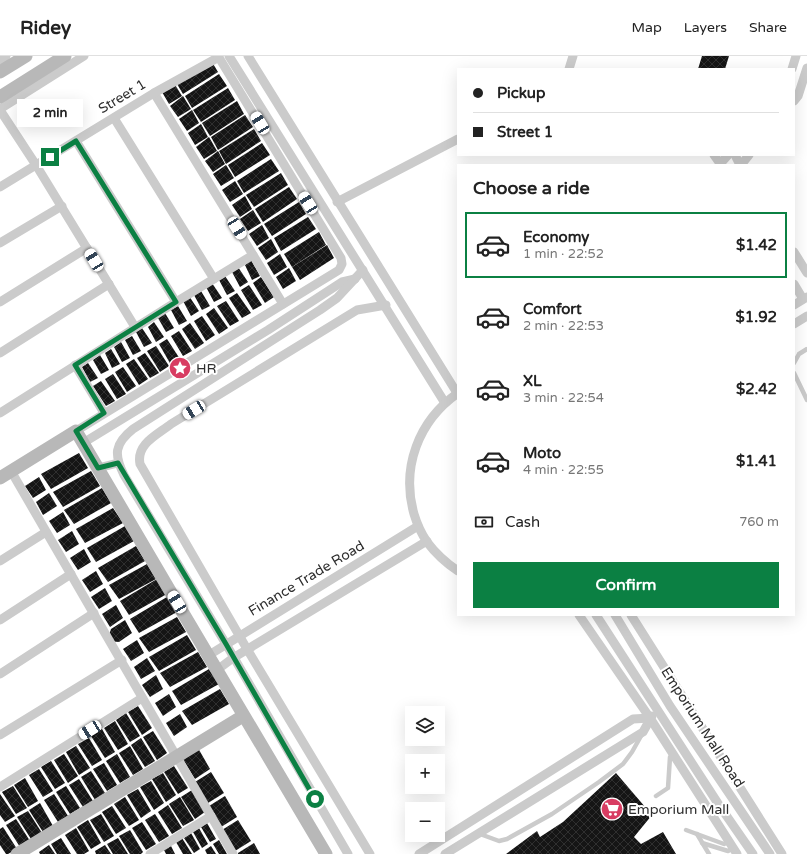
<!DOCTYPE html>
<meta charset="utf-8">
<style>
:root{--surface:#fff;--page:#f2f2f2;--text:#222;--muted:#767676;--line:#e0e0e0;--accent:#0b8043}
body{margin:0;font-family:"Varela Round",sans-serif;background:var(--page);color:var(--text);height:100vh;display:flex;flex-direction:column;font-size:15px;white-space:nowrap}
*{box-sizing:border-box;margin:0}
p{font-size:13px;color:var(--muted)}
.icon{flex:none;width:22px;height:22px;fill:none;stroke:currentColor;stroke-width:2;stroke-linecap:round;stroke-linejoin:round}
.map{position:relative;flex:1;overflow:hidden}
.drawer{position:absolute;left:457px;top:108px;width:338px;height:452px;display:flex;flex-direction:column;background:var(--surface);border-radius:0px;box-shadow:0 4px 16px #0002}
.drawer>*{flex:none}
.hud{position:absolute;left:457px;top:12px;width:338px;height:88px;border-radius:0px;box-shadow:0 4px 16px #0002;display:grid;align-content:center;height:88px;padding:0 16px;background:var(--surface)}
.tools{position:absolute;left:405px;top:650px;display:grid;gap:8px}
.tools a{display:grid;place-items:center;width:40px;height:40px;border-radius:0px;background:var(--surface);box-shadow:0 4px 16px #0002;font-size:20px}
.end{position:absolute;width:18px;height:18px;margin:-9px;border:5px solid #0b8043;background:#fff;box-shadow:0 0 0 2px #fff}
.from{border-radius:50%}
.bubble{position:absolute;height:28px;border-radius:0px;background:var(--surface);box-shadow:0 4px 16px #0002;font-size:13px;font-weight:700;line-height:28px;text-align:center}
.car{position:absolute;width:12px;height:24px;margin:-12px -6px;border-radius:5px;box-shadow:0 0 3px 1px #0007;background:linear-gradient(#fff 24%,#345 0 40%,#fff 0 76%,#345 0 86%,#fff 0)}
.hud b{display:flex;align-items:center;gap:14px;height:38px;font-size:15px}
.hud b+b{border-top:1px solid var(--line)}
.hud i{width:10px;height:10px;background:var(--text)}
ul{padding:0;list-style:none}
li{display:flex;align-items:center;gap:12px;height:66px;margin:0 8px 6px;padding:0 8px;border:2px solid transparent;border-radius:0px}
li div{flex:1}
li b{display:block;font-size:15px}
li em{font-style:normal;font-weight:700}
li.active{border-color:var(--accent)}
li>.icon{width:36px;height:36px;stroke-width:1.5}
h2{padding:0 16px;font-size:18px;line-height:48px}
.pay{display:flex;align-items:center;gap:10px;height:44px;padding:0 16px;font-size:15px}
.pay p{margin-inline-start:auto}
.action{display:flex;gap:8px;margin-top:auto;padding:8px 16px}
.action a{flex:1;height:46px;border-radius:0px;background:var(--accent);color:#fff;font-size:16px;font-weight:700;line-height:46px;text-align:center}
header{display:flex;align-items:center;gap:24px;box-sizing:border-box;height:56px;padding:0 20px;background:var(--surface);border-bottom:1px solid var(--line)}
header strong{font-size:19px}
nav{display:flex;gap:22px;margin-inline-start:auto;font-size:14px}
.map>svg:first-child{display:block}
.building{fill:url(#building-cross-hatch)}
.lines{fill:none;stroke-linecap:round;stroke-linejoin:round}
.lane{stroke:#cbcbcb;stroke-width:4.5}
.street{stroke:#cbcbcb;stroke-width:9}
.secondary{stroke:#b8b8b8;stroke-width:13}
.route{stroke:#0b8043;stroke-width:5}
.labels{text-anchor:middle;stroke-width:4;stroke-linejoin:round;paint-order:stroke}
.street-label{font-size:14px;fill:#2e2e2e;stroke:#fff}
.poi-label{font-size:14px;fill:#2e2e2e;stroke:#fff;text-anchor:start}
</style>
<header>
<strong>Ridey</strong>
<nav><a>Map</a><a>Layers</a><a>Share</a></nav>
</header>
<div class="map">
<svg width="807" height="798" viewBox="0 0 807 798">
<defs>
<pattern id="building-cross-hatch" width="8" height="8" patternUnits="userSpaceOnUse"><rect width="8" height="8" fill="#151515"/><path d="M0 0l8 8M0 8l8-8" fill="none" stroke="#2f2f2f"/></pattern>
</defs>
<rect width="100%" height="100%" fill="#fff"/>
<g class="building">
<path d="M702,0H729L725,13H698Z"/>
<path d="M212,6L218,16L183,38L177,28Z"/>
<path d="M219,18L227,30L192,52L185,40Z"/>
<path d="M174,27L182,40L169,48L162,36Z"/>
<path d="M228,32L235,44L201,66L193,54Z"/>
<path d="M183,40L191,53L178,61L170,50Z"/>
<path d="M237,45L244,58L210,80L202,67Z"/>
<path d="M192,54L199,67L187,75L179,63Z"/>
<path d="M245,59L253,71L218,94L211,81Z"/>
<path d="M201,68L208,81L195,89L188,77Z"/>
<path d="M254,73L261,85L226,108L219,95Z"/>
<path d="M209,81L217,95L204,103L196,91Z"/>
<path d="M262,87L270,99L235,121L228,109Z"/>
<path d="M218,95L225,108L213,116L205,105Z"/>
<path d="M271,103L279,115L244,137L237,125Z"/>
<path d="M226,109L234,122L221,130L213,118Z"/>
<path d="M281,117L288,129L254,151L246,139Z"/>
<path d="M235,125L243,138L230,146L222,134Z"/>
<path d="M289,131L297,143L263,166L255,153Z"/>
<path d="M245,140L252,153L240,161L232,149Z"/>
<path d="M299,146L306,158L272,180L264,168Z"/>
<path d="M253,154L261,167L248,175L240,163Z"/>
<path d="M308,161L316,173L281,195L274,182Z"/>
<path d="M262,169L269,182L257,190L249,178Z"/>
<path d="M319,176L326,189L292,211L284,198Z"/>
<path d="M271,183L278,196L266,204L258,192Z"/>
<path d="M327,189L334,202L300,224L292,211Z"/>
<path d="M280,198L287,211L274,219L267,207Z"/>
<path d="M251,204L260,220L252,224L245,209Z"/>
<path d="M238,211L248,226L240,231L232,216Z"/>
<path d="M289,212L296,225L283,233L276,221Z"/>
<path d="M225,220L235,235L227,239L219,224Z"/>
<path d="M261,221L274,241L265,247L253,227Z"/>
<path d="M212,227L222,242L214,246L206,231Z"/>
<path d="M249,229L262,249L253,254L241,234Z"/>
<path d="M201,235L210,250L202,254L194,239Z"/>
<path d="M237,237L251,257L242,262L229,242Z"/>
<path d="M189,240L199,255L191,260L183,245Z"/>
<path d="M226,245L239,265L230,270L217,250Z"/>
<path d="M178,250L187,265L179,269L171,254Z"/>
<path d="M214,252L228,272L219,278L206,258Z"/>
<path d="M165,257L174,272L166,276L158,262Z"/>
<path d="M202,260L215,279L206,285L194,265Z"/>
<path d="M154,266L164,281L156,286L148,271Z"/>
<path d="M190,267L204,287L195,293L182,273Z"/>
<path d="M142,272L152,287L144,291L136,276Z"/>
<path d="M179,275L192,295L183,300L171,280Z"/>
<path d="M132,280L141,295L133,299L125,284Z"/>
<path d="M167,283L180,303L171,309L159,288Z"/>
<path d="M121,286L130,302L122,306L114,291Z"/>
<path d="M156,290L169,310L160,316L147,295Z"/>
<path d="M111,293L120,308L112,312L105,297Z"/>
<path d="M145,297L159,317L150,322L137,302Z"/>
<path d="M100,299L109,314L101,318L93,304Z"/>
<path d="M134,303L148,323L139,329L126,308Z"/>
<path d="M88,307L98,322L90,326L82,311Z"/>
<path d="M123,311L136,330L127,336L115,316Z"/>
<path d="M113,318L126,338L117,343L105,323Z"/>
<path d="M101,325L115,345L106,350L93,330Z"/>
<path d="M79,397L88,412L51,433L41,418Z"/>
<path d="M91,415L100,430L63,451L53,436Z"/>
<path d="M39,421L46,434L33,442L25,430Z"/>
<path d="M102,432L111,447L74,468L64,454Z"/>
<path d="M49,437L57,450L43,459L36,446Z"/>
<path d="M113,452L123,467L85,487L76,473Z"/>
<path d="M63,456L70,469L57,477L49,465Z"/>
<path d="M125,470L134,485L96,506L87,492Z"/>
<path d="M72,475L79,488L66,496L58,484Z"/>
<path d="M136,490L145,505L108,526L98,512Z"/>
<path d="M84,493L91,506L78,514L70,502Z"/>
<path d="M147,508L156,523L119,543L109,529Z"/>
<path d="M96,515L103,528L90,536L82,524Z"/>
<path d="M157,523L167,538L129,559L120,545Z"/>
<path d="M105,532L112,545L99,553L91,541Z"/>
<path d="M167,541L177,556L139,577L130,563Z"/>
<path d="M116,549L123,562L110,571L102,558Z"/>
<path d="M177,561L186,576L149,596L139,582Z"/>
<path d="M125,564L132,577L119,586L107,585L111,573Z"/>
<path d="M187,579L196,594L159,615L149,601Z"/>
<path d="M137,584L144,597L131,605L123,593Z"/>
<path d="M198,596L207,611L170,631L160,617Z"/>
<path d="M147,602L155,615L141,623L134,611Z"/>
<path d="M209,613L219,628L181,649L172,635Z"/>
<path d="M156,619L163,633L150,641L142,629Z"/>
<path d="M220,633L229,648L192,669L182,655Z"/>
<path d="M169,638L176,651L163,660L155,647Z"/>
<path d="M138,650L152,672L142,679L128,656Z"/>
<path d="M126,657L140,680L130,686L116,664Z"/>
<path d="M180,658L187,671L174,680L166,667Z"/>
<path d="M115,665L128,688L118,694L104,672Z"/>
<path d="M102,673L115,696L105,702L91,680Z"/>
<path d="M153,675L167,697L157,704L143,681Z"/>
<path d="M89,682L102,704L92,710L78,688Z"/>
<path d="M141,682L155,705L145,711L131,689Z"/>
<path d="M76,690L90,712L79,719L66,696Z"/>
<path d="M130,690L143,713L133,719L119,697Z"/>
<path d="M198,692L210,713L195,723L182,702Z"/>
<path d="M64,698L78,720L68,727L54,704Z"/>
<path d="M117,698L130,721L120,727L106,705Z"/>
<path d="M51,705L65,727L55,733L41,711Z"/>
<path d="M104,707L117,729L107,735L93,713Z"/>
<path d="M174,710L188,732L178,738L164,716Z"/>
<path d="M39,713L53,735L43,741L29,719Z"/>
<path d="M91,715L105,737L95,744L81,721Z"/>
<path d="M211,716L224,737L208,747L195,726Z"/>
<path d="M163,717L176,739L166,746L152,723Z"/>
<path d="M616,717L652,759L634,781L641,788L663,776L676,798H506L537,775L540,781L563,766Z"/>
<path d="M25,722L38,745L28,751L14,729Z"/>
<path d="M79,723L93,745L83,751L69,729Z"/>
<path d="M151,725L164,747L154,754L140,731Z"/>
<path d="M13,730L27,752L16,758L2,736Z"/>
<path d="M66,730L80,752L70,758L56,736Z"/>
<path d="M138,733L151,755L141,762L127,739Z"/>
<path d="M192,734L205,756L195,763L181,741Z"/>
<path d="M0,738L15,760L5,766L0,759Z"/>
<path d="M54,738L68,760L58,766L44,744Z"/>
<path d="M225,740L237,761L221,771L209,750Z"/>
<path d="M125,741L139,764L129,770L114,748Z"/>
<path d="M180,741L194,764L183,770L169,748Z"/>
<path d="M40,747L53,770L43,776L29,754Z"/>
<path d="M168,749L182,772L172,778L158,756Z"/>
<path d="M112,750L126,772L116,778L102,756Z"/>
<path d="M28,755L42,777L31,783L17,761Z"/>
<path d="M101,758L114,780L104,786L90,764Z"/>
<path d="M155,758L169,780L159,786L145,764Z"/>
<path d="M16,763L30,785L20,791L6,769Z"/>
<path d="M88,764L101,787L91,793L77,771Z"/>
<path d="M238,764L251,785L235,795L222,774Z"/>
<path d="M142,766L156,788L146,794L132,772Z"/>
<path d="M207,767L216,783L210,786L201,771Z"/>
<path d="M3,771L17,793L8,798H6L0,789V773Z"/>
<path d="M76,772L89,795L84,798H77L65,779Z"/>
<path d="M199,772L208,788L202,792L193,776Z"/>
<path d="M130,774L143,796L141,798H130L119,780Z"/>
<path d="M191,777L200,793L194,797L184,782Z"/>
<path d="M61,782L71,798H57L51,788Z"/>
<path d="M118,782L128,798H113L107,788Z"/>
<path d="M182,782L192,798H183L176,786Z"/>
<path d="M219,784L227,798H219L213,788Z"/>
<path d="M254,787L260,798H238V797Z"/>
<path d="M49,789L55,798H40L39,796Z"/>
<path d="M105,789L111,798H96L95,795Z"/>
<path d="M171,790L175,798H166L164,794Z"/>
<path d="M211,790L216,798H207L205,794Z"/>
</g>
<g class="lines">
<g class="lane">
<path d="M794,307L799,298L807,293"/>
<path d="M794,317L807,344"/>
<path d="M656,740L668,732L670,701L673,698"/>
<path d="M686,774L724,788L728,786"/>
<path d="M480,778L499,785L507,783L552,758L599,726L623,708L632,696L641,680"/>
<path d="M697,778L709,798"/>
<path d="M702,787L728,795L733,792"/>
</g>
<g class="street">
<path d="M229,0L445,347"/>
<path d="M248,0L457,337"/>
<path d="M0,4L6,0"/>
<path d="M569,13L573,0"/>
<path d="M792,13L796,0"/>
<path d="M154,37L283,248"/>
<path d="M794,45L798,40L807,12"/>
<path d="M0,53L84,0"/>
<path d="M0,54L36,109L135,271"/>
<path d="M114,62L214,223"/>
<path d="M76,85L176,246"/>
<path d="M714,99L721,109"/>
<path d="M735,99L740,109"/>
<path d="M720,108L728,99"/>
<path d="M741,109L749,99"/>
<path d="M0,131L154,37L219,1"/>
<path d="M337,146L458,83"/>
<path d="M0,187L62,150"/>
<path d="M794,196L807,217"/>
<path d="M794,228L803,243"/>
<path d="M0,246L87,192"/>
<path d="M794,249L807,241"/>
<path d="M794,268L807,260"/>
<path d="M0,297L109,228"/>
<path d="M75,309L104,357"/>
<path d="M458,337C418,365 401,412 414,458C417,468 421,477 427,486C436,498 446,507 458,515"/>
<path d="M0,357L176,246L253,199"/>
<path d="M76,375L339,214L342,208L341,202L218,0"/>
<path d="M83,387L268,274L342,226L355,223"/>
<path d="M98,412L118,407"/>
<path d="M11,415L233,798"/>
<path d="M0,505L46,476"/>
<path d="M579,559L650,662L737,798"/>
<path d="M596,559L719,749L753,798"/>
<path d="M615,559L670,650L770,798"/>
<path d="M631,559L782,798"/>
<path d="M0,564L71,518"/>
<path d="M209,599L418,470"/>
<path d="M217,614L233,602L427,485"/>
<path d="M0,618L94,557"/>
<path d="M0,679L122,604"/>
<path d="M0,731L142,642"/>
<path d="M150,798L211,760"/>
<path d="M348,798L226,588L124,419C114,399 114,388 133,373L320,254L337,242L363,214"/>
<path d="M370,798L247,593L140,408C136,388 157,379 171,368L357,254L386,249"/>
<path d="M419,798L633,663L650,662"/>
<path d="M445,798L643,676L652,660"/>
</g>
<g class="secondary">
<path d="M0,16L26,0"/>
<path d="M0,41L65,0"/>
<path d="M0,422L76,375C159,516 242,658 326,798"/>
<path d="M17,798L243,660"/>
</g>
</g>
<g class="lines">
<path class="route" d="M50,101L76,85L176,246L75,309L104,357L76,375L98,412L118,407L226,588L315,743"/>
</g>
<defs>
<g id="sight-disc" transform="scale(1.15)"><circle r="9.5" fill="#d83c62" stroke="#fff"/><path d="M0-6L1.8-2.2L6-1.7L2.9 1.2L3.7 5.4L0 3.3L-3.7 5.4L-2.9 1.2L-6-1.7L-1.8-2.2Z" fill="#fff"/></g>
<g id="supermarket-disc" transform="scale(1.15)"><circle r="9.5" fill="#d83c62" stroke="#fff"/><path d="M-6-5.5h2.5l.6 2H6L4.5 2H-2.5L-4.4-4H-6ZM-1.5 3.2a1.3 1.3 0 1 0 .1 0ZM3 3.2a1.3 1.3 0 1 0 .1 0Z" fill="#fff"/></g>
</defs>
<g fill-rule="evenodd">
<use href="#sight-disc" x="180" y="312"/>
<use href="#supermarket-disc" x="612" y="753"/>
</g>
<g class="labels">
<g class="street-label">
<text transform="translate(122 40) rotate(-31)" y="5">Street 1</text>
<text transform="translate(306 522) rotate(-31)" y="5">Finance Trade Road</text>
<text transform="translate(703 671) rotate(57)" y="5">Emporium Mall Road</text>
</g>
<g class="poi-label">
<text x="196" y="317">HR</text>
<text x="628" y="758">Emporium Mall</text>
</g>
</g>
</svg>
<div class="tools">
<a><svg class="icon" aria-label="layers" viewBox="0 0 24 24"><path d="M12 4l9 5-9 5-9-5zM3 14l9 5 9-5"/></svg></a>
<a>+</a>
<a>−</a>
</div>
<i class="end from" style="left:315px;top:743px"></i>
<i class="end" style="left:50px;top:101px"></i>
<div class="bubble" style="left:17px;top:43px;width:66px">2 min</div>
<i class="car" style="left:260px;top:67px;rotate:329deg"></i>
<i class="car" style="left:308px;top:147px;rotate:328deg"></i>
<i class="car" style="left:237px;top:172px;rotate:148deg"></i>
<i class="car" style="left:94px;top:204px;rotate:329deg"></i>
<i class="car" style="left:194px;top:354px;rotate:239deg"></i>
<i class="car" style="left:177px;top:546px;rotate:329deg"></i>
<i class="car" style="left:90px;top:674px;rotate:238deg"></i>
<div class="hud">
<b><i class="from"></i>Pickup</b>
<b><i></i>Street 1</b>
</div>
<section class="drawer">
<h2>Choose a ride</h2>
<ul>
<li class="active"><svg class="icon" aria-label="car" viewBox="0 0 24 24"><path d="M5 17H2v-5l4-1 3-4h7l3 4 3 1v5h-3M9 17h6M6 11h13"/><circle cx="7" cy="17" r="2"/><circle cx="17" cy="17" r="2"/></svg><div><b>Economy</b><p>1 min · 22:52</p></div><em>$1.42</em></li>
<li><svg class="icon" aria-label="car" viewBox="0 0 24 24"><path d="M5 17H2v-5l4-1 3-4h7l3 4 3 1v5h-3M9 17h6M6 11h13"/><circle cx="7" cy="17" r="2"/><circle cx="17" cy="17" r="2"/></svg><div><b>Comfort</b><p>2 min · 22:53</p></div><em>$1.92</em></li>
<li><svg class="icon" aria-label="car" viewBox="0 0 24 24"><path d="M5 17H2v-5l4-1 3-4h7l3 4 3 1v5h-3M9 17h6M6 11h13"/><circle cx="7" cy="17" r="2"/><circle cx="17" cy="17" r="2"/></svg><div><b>XL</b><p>3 min · 22:54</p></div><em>$2.42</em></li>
<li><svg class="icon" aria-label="car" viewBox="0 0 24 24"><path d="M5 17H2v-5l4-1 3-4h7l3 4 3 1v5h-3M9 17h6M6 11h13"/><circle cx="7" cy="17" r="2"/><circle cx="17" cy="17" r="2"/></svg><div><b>Moto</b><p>4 min · 22:55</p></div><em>$1.41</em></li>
</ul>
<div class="pay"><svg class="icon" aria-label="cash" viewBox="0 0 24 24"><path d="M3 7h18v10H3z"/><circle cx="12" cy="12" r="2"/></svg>Cash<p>760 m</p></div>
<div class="action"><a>Confirm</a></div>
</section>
</div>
